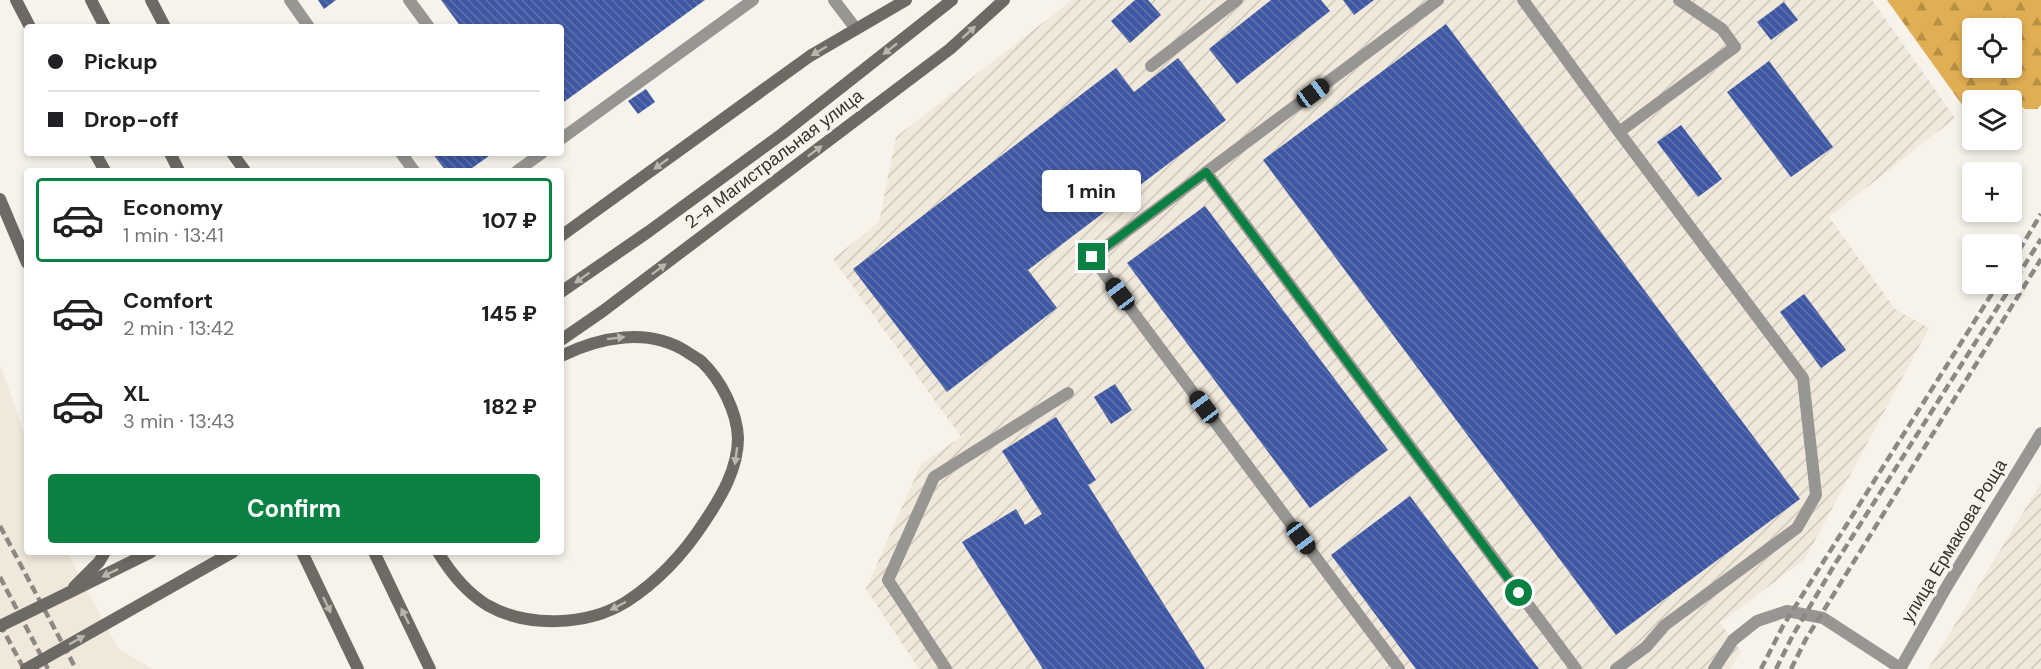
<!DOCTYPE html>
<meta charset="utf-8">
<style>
:root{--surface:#fff;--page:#f2f2f2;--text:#202124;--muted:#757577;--line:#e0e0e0;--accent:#0b8043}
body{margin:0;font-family:"DM Sans",sans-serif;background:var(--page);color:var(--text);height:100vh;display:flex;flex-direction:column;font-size:22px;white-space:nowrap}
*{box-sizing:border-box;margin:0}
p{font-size:20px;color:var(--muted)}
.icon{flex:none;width:33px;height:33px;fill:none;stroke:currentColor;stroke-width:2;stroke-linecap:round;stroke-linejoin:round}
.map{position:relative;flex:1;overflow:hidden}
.details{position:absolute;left:24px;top:168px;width:540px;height:387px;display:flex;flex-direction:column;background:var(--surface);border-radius:6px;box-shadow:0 3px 9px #0003}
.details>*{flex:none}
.banner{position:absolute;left:24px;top:24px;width:540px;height:132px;border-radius:6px;box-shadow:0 3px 9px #0003;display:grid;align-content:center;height:132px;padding:0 24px;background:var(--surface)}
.fabs{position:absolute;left:1962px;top:18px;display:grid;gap:12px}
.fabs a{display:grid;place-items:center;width:60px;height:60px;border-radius:6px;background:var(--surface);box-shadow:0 3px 9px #0003;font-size:30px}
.end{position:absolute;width:27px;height:27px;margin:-14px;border:8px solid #0b8043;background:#fff;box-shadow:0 0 0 3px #fff}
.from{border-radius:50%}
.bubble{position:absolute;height:42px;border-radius:6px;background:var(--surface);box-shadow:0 3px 9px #0003;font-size:20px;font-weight:700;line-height:42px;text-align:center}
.car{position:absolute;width:18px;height:36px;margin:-18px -9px;border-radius:8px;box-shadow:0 0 4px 2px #0007;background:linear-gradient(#222 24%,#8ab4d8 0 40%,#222 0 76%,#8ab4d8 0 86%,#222 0)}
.banner b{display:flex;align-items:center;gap:21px;height:57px;font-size:22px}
.banner b+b{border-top:2px solid var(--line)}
.banner i{width:15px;height:15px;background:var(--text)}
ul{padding:10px 0 0;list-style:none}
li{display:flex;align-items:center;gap:18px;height:84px;margin:0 12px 9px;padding:0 12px;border:3px solid transparent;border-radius:6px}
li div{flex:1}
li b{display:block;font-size:22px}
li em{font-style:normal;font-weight:700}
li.on{border-color:var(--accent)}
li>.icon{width:54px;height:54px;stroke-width:1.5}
.action{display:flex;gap:12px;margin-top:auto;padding:12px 24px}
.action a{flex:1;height:69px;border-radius:6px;background:var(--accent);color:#fff;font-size:24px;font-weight:700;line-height:69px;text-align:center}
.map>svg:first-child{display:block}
.built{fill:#f0e8da}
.industrial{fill:url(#industrial-furrows)}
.forest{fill:url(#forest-firs);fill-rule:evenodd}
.building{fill:url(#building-back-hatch)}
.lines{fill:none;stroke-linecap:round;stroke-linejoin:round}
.lane{stroke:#989693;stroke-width:12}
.street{stroke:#989693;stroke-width:12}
.secondary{stroke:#6d6a66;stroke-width:12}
.rail{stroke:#8c8984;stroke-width:4.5;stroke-dasharray:9 4.5;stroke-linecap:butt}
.secondary-bridge{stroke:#6d6a66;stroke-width:12}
.oneway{fill:#b9b5af}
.route{stroke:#0b8043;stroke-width:8}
.labels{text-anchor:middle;stroke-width:6;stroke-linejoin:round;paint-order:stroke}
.street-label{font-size:18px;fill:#34322f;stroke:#f7f3eb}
</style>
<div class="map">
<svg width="2041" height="669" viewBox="0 0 2041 669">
<defs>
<pattern id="industrial-furrows" width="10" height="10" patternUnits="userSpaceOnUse" patternTransform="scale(1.5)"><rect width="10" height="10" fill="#f0e8da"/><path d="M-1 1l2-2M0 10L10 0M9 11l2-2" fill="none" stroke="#cec7bb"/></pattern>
<pattern id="forest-firs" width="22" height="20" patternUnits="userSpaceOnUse" patternTransform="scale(1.5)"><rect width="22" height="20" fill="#e1af53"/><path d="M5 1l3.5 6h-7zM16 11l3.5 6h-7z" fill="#b78f45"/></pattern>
<pattern id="building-back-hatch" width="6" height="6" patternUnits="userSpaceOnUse" patternTransform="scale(1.5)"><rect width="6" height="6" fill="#3f58a3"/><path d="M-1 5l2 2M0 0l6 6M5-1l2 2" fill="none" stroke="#6072aa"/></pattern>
</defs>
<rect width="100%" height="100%" fill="#f7f3eb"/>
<path class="built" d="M0,364L27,442V552H67L118,648L152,669H0Z"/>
<g class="industrial">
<path d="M1072,0H1872L1955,118L1829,217L1895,309L1929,328L1805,559L1720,623L1741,651L1730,669H919L866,589L921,464L961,437L833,259L879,222L896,137Z"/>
<path d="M2041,483V669H1928Z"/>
</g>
<path class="forest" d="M1887,0H2041V105L2037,109H2025L2012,100H1972V109L1963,106ZM1972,28H2012V68H1972Z"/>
<g class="building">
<path d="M318,0H336L324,9Z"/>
<path d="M441,0H705L561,104V27H461Z"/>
<path d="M1135,0H1148L1161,15L1130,43L1111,21Z"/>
<path d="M1271,0H1321L1330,11L1237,84L1209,49Z"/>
<path d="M1343,0H1374L1354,15Z"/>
<path d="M1784,2L1798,20L1771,40L1757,22Z"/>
<path d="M1446,24L1800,499L1616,635L1263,160Z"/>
<path d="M1178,58L1226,120L1028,270L1057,308L947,392L853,269L1116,68L1134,92Z"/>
<path d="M1769,61L1833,147L1791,177L1727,92Z"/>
<path d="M646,89L655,102L638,114L628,101Z"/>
<path d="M1681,125L1722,179L1698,197L1657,142Z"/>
<path d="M432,153H493L468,171H446Z"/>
<path d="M1205,206L1388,450L1310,508L1127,263Z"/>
<path d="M1804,294L1846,350L1821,368L1780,312Z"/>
<path d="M1115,384L1132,410L1111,424L1094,397Z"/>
<path d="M1056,417L1096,480L1088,485L1205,669H1043L962,542L1016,509L1025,525L1042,514L1002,451Z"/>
<path d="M1410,496L1539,669H1416L1331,555Z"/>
</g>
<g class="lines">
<g class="lane">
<path d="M290,0L309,27"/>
<path d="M409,0L429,27"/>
<path d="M834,0L856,29"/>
<path d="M1523,0L1619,132L1735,47L1722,29L1679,0"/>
<path d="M1151,66L1237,0"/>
<path d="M561,139L753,0"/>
<path d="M401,153L414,171"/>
<path d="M517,171L542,153"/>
<path d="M1206,172L1576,669"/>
<path d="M946,669L888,580L934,477L1068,393"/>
<path d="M1399,669L1092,257L1438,0"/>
<path d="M1616,669L1646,647L1665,625L1797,528L1816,495L1803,378L1619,132"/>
<path d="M1714,669L1733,640L1757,621L1787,611L1823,618L1900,668"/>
</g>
<path class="street" d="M1900,669L1947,586L2041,433"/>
<g class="secondary">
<path d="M16,0L30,27"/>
<path d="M91,0L105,27"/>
<path d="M151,0L165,27"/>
<path d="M95,153L105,171"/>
<path d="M170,153L179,171"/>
<path d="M232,153L245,171"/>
<path d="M0,199L27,263"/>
<path d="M561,236L810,56L906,0"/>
<path d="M561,292L648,232L782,134L952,0"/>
<path d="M561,340L603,311L950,49L1004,0"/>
<path d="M302,552L358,669"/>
<path d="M374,552L430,669"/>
<path d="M438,552C450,572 466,592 487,605C527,628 587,626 626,602C657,582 685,552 705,521C721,497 738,469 738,438C737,412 721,380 702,362C697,358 691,355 687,352C648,327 600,337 561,356"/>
<path d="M74,587L99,562L105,552"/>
<path d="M68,593L151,552"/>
</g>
<g class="rail">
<path d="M2012,262L2041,214"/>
<path d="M0,526L76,669"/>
<path d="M0,577L48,669"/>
<path d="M0,624L24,669"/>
<path d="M1761,669L1783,626L1998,284"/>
<path d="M1776,669L1793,635L1835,564L2041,239"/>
<path d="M1791,669L1806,639L2041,259"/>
</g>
<g class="secondary-bridge">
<path d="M0,626L68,593"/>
<path d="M26,669L233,552"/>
</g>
</g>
<defs><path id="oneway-solid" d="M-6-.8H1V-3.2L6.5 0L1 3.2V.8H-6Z" transform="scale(1.5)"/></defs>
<g class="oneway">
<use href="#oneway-solid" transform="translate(969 32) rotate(-42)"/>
<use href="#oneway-solid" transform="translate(890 49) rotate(142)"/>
<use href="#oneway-solid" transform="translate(819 51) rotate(150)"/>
<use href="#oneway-solid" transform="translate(815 151) rotate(-37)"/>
<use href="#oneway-solid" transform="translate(661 164) rotate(144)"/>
<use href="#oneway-solid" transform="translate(659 269) rotate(-37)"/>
<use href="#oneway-solid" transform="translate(582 278) rotate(145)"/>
<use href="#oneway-solid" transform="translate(616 338) rotate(-7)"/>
<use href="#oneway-solid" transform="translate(736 456) rotate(97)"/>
<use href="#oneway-solid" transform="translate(110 573) rotate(154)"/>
<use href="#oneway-solid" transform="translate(327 605) rotate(64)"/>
<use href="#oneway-solid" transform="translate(618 606) rotate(152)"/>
<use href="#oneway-solid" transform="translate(405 616) rotate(-116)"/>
<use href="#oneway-solid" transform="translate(77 640) rotate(-29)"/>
</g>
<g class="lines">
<path class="route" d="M1092,257L1206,172L1519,593"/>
</g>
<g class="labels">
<g class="street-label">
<text transform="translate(774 159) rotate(-37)" y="6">2-я Магистральная улица</text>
<text transform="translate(1954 541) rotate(-59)" y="6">улица Ермакова Роща</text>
</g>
</g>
</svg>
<div class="fabs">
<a><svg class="icon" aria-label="locate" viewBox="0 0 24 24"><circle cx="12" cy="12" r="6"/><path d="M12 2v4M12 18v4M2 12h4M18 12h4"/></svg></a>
<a><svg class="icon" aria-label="layers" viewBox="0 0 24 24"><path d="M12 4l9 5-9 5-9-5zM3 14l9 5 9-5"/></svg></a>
<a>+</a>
<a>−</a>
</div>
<i class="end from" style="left:1519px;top:593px"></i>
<i class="end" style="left:1092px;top:257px"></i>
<div class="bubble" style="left:1042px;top:170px;width:99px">1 min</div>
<i class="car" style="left:1313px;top:93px;rotate:54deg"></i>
<i class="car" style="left:1120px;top:294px;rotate:323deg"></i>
<i class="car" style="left:1204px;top:407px;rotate:323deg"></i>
<i class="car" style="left:1301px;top:538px;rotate:143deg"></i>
<div class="banner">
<b><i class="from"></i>Pickup</b>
<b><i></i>Drop-off</b>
</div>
<section class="details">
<ul>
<li class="on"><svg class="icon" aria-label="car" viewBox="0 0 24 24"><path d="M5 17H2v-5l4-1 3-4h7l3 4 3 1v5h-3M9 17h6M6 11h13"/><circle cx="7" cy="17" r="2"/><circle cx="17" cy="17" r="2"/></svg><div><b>Economy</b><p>1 min · 13:41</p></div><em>107 ₽</em></li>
<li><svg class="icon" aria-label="car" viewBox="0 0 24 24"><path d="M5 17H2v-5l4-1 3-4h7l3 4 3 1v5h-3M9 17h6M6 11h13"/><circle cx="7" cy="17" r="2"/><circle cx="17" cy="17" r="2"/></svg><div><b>Comfort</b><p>2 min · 13:42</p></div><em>145 ₽</em></li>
<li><svg class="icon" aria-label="car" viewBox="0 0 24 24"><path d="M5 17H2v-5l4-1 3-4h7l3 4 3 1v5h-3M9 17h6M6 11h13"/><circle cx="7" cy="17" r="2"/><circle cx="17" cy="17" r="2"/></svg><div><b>XL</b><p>3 min · 13:43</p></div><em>182 ₽</em></li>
</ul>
<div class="action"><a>Confirm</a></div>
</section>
</div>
